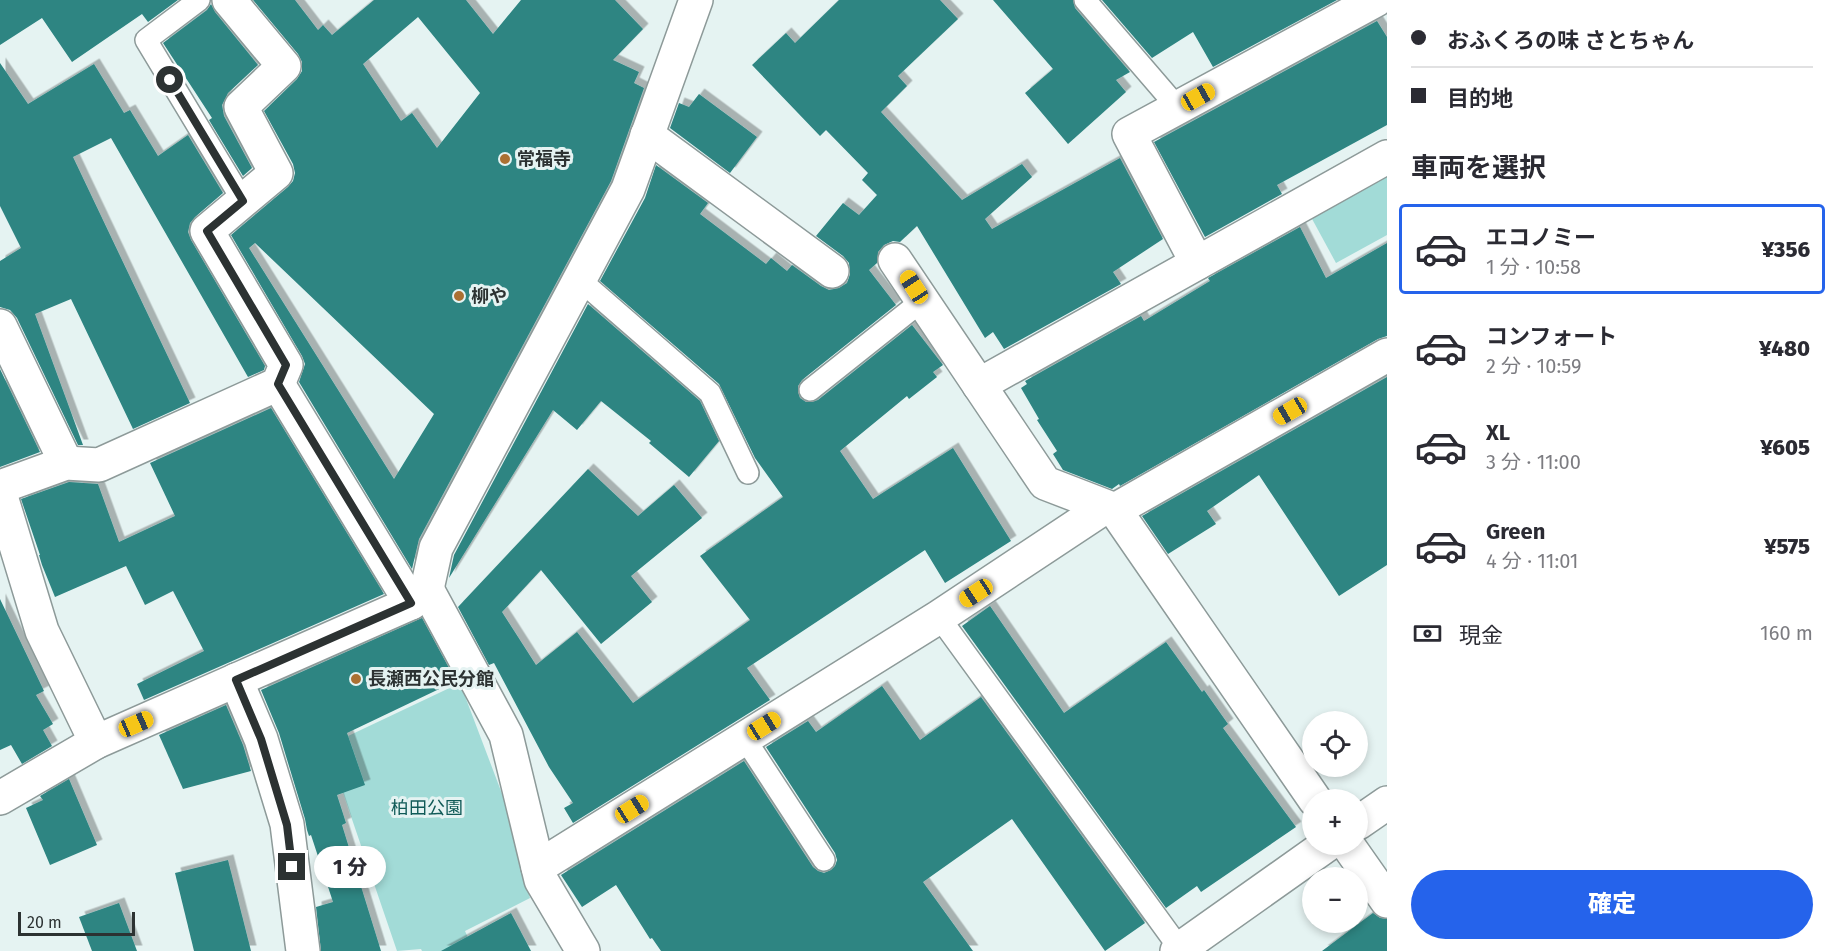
<!DOCTYPE html>
<html lang="ja">
<meta charset="utf-8">
<style>
:root{--surface:#fff;--page:#f7f7f7;--text:#2b2b33;--muted:#7c7c81;--line:#e1e1e2;--accent:#2563eb}
body{margin:0;font-family:"Fira Sans","Noto Sans JP",sans-serif;background:var(--page);color:var(--text);height:100vh;display:flex;flex-direction:column;font-size:22px;white-space:nowrap}
*{box-sizing:border-box;margin:0}
p{font-size:20px;color:var(--muted)}
.icon{flex:none;width:33px;height:33px;fill:none;stroke:currentColor;stroke-width:2;stroke-linecap:round;stroke-linejoin:round}
.map{position:relative;flex:1;overflow:hidden}
.drawer{display:flex;flex-direction:column;background:var(--surface);width:450px}
.drawer>*{flex:none}
.top-card{display:grid;align-content:center;height:132px;padding:0 24px;background:var(--surface)}
.tools{position:absolute;left:1302px;top:711px;display:grid;gap:12px}
.tools a{display:grid;place-items:center;width:66px;height:66px;border-radius:50%;background:var(--surface);box-shadow:0 3px 9px #0003;font-size:30px}
.scale{position:absolute;left:18px;bottom:15px;width:117px;box-sizing:border-box;padding-left:6px;border:3px solid #2c3232;border-top:0;font-size:16px;line-height:21px;white-space:nowrap;color:#2c3232;-webkit-text-stroke:4px #e5f3f2;paint-order:stroke}
.end{position:absolute;width:27px;height:27px;margin:-14px;border:8px solid #2c3232;background:#fff;box-shadow:0 0 0 3px #fff}
.from{border-radius:50%}
.bubble{position:absolute;height:42px;border-radius:21px;background:var(--surface);box-shadow:0 3px 9px #0003;font-size:20px;font-weight:800;line-height:42px;text-align:center}
.car{position:absolute;width:18px;height:36px;margin:-18px -9px;border-radius:8px;box-shadow:0 0 4px 2px #0007;background:linear-gradient(#f5c518 24%,#345 0 40%,#f5c518 0 76%,#345 0 86%,#f5c518 0)}
.top-card b{display:flex;align-items:center;gap:21px;height:57px;font-size:22px}
.top-card b+b{border-top:2px solid var(--line)}
.top-card i{width:15px;height:15px;background:var(--text)}
ul{padding:0;list-style:none}
li{display:flex;align-items:center;gap:18px;height:90px;margin:0 12px 9px;padding:0 12px;border:3px solid transparent;border-radius:6px}
li div{flex:1}
li b{display:block;font-size:22px}
li em{font-style:normal;font-weight:800}
li.on{border-color:var(--accent)}
li>.icon{width:54px;height:54px;stroke-width:1.5}
h2{padding:0 24px;font-size:27px;line-height:72px}
.pay{display:flex;align-items:center;gap:15px;height:66px;padding:0 24px;font-size:22px}
.pay p{margin-inline-start:auto}
.primary-button{display:flex;gap:12px;margin-top:auto;padding:12px 24px}
.primary-button a{flex:1;height:69px;border-radius:36px;background:var(--accent);color:#fff;font-size:24px;font-weight:800;line-height:69px;text-align:center}
main{display:flex;flex:1;min-height:0}
.map>svg:first-child{display:block}
.green{fill:#a2dbd7}
.building{fill:#2d8582;fill-rule:evenodd;filter:url(#shadow)}
.lines{fill:none;stroke-linecap:round;stroke-linejoin:round}
.service-casing{stroke:#8d9a99;stroke-width:24}
.minor-casing{stroke:#8d9a99;stroke-width:36}
.tertiary-casing{stroke:#8d9a99;stroke-width:36}
.service{stroke:#fff;stroke-width:21}
.minor{stroke:#fff;stroke-width:33}
.tertiary{stroke:#fff;stroke-width:33}
.route{stroke:#2c3232;stroke-width:8}
.poi-dot{fill:#ab7032;stroke:#e5f3f2;stroke-width:2}
.labels{text-anchor:middle;stroke-width:6;stroke-linejoin:round;paint-order:stroke}
.poi-label{font-size:18px;font-weight:bold;fill:#2c3232;stroke:#e5f3f2;text-anchor:start}
.park-label{font-size:18px;fill:#105a57;stroke:#e5f3f2}
</style>
<main>
<div class="map">
<svg width="1387" height="951" viewBox="0 0 1387 951">
<defs>
<filter id="shadow"><feDropShadow dx="5.5" dy="-5.5" stdDeviation="0" flood-color="#0004"/></filter>
</defs>
<rect width="100%" height="100%" fill="#e5f3f2"/>
<g class="green">
<path d="M1387,175V235L1336,263L1311,217Z"/>
<path d="M460,683L504,799L530,898L465,931L469,940L450,951H422L421,949L397,951L327,746Z"/>
</g>
<g class="building">
<path d="M0,0H178L148,22L142,14L72,62L42,18L0,45Z"/>
<path d="M253,0H295L318,30L323,25L332,35L374,0H466L493,34L521,0H615L643,29L613,60L639,72L634,83L644,88L611,181L419,539L412,569L299,382L305,364L302,356L231,235L288,187L293,181L295,173L293,164L264,111L297,79L302,71V62L298,54ZM418,17L480,93L437,148L412,113L401,121L363,64ZM255,243L434,414L394,479L249,248Z"/>
<path d="M839,0H940L958,19L898,76L907,86L881,112L962,200L1022,164L1032,177L985,219L992,229L1120,158L1163,239L1113,272L1121,284L1004,349L993,332L985,338L917,226L900,242L893,241L884,245L878,252L877,263L869,270L896,305L802,380L798,386V392L800,398L806,402H812L818,400L912,325L943,365L933,372L937,377L909,399L907,396L840,451L873,499L953,448L1011,541L945,583L925,550L747,668L770,700L573,823L564,808L573,803L549,767L494,663L489,665L458,607L588,469L638,516L674,485L702,518L631,576L652,602L601,644L541,570L502,612L536,665L577,632L633,703L750,620L700,556L783,497L755,458L719,384L600,281L645,198L656,165L708,203L700,214L766,264L771,258L787,271L792,265L821,286L829,290L839,288L847,283L850,274L849,263L843,256L816,236L843,203L859,215L877,195L862,180L868,173L826,130L820,136L752,65L786,33L795,43Z"/>
<path d="M993,0H1073L1075,8L1130,72L1116,80L1126,92L1068,144L1025,93L1053,69Z"/>
<path d="M1102,0H1337L1213,67L1193,32L1152,58Z"/>
<path d="M211,4L215,12L258,65L228,93L222,105L224,116L252,168L243,176L209,120L212,118L163,43L207,10Z"/>
<path d="M1377,21L1387,37V125L1277,185L1282,194L1205,237L1154,142Z"/>
<path d="M0,63L28,104L94,64L124,113L130,110L158,156L188,135L223,193L195,217L190,223L188,232L191,240L265,366L264,370L248,377L111,138L73,157L190,403L133,429L71,299L35,314L83,445H78L17,318L10,310L0,307V261L21,248L0,206Z"/>
<path d="M699,94L757,137L730,173L670,128L679,103L689,107Z"/>
<path d="M1300,227L1326,278L1387,243V336L1378,339L1120,486L1119,484L1112,489L1063,470L1053,454L1057,451L1037,420L1039,419L1021,388L1027,384L1025,381L1141,316L1144,321L1210,281L1208,278Z"/>
<path d="M588,304L700,401L719,441L689,477L649,443L651,441L601,401L577,430L553,410L449,578L454,555Z"/>
<path d="M0,369L40,452L0,467Z"/>
<path d="M1387,377V565L1339,596L1259,475L1207,511L1216,524L1168,554L1142,516Z"/>
<path d="M271,408L384,594L144,700L137,684L204,651L173,591L145,605L126,566L55,597L42,565L39,555H40L21,499L69,482L98,484L119,542L175,516L150,463Z"/>
<path d="M0,599L44,691L36,695L53,724L43,730L52,746L22,764L11,745L0,750Z"/>
<path d="M990,606L1064,713L1166,642L1202,692L1204,690L1228,724L1223,728L1296,827L1201,892L1197,886L1166,908L962,626Z"/>
<path d="M422,618L456,681L347,733L365,785L337,795L346,823L342,825L381,951H321L316,907L333,902L311,835L309,836L307,830L305,819L279,733L261,690Z"/>
<path d="M882,686L920,740L981,697L1145,923L1105,951L1012,819L923,882L973,951H661L652,938L650,939L616,885L582,907L561,875L744,761L813,867L818,871L824,873L831,870L835,866L837,860L835,853L766,747L808,721L816,732Z"/>
<path d="M226,705L243,745L251,771L183,789L159,735Z"/>
<path d="M69,779L97,845L50,865L26,808L43,800L40,796Z"/>
<path d="M228,860L251,951H194L175,873Z"/>
<path d="M119,903L137,951H92L79,917Z"/>
<path d="M511,913L531,951H441Z"/>
<path d="M1373,913L1380,918L1387,919V951H1322Z"/>
</g>
<g class="lines">
<g class="service-casing">
<g id="service">
<path d="M199,0L146,40L243,201"/>
<path d="M1085,0L1178,108"/>
<path d="M580,280L710,393L748,473"/>
<path d="M810,390L923,300"/>
<path d="M939,617L1180,949"/>
<path d="M745,739L824,860"/>
</g>
</g>
<g class="minor-casing">
<g id="minor">
<path d="M647,135L832,271"/>
<path d="M895,260L1045,483L1115,510L1315,800"/>
<path d="M1197,263L1129,134L1376,0"/>
<path d="M0,326L66,463"/>
<path d="M278,384L411,603"/>
<path d="M979,385L1387,157"/>
<path d="M0,487L66,463L99,465L278,384L286,365L207,231L276,173L241,107L284,66L229,0"/>
<path d="M0,493L42,631L96,742"/>
<path d="M1115,510L1387,355"/>
<path d="M427,589L506,735L541,880L583,951"/>
<path d="M236,680L261,739L287,824L303,951"/>
<path d="M0,798L96,742L411,603L427,589L436,548L628,189L696,0"/>
<path d="M1347,844L1387,901"/>
<path d="M538,867L939,617L1105,507"/>
</g>
</g>
<g class="tertiary-casing">
<g id="tertiary">
<path d="M1358,823L1387,803"/>
<path d="M1177,951L1328,844"/>
</g>
</g>
<use href="#service" class="service"/>
<use href="#minor" class="minor"/>
<use href="#tertiary" class="tertiary"/>
</g>
<g class="lines">
<path class="route" d="M170,80L243,201L207,231L286,365L278,384L411,603L236,680L261,739L287,825L292,867"/>
</g>
<g class="poi-dot">
<circle cx="505" cy="159" r="6"/>
<circle cx="459" cy="296" r="6"/>
<circle cx="356" cy="679" r="6"/>
</g>
<g class="labels">
<g class="poi-label">
<text x="517" y="165">常福寺</text>
<text x="471" y="302">柳や</text>
<text x="368" y="685">長瀬西公民分館</text>
</g>
<g class="park-label">
<text x="427" y="814">柏田公園</text>
</g>
</g>
</svg>
<div class="tools">
<a><svg class="icon" aria-label="locate" viewBox="0 0 24 24"><circle cx="12" cy="12" r="6"/><path d="M12 2v4M12 18v4M2 12h4M18 12h4"/></svg></a>
<a>+</a>
<a>−</a>
</div>
<div class="scale">20 m</div>
<i class="end from" style="left:170px;top:80px"></i>
<i class="end" style="left:292px;top:867px"></i>
<div class="bubble" style="left:314px;top:846px;width:72px">1 分</div>
<i class="car" style="left:1198px;top:97px;rotate:61deg"></i>
<i class="car" style="left:914px;top:287px;rotate:327deg"></i>
<i class="car" style="left:1290px;top:411px;rotate:240deg"></i>
<i class="car" style="left:976px;top:593px;rotate:237deg"></i>
<i class="car" style="left:136px;top:724px;rotate:66deg"></i>
<i class="car" style="left:764px;top:726px;rotate:58deg"></i>
<i class="car" style="left:632px;top:809px;rotate:58deg"></i>
</div>
<section class="drawer">
<div class="top-card">
<b><i class="from"></i>おふくろの味 さとちゃん</b>
<b><i></i>目的地</b>
</div>
<h2>車両を選択</h2>
<ul>
<li class="on"><svg class="icon" aria-label="car" viewBox="0 0 24 24"><path d="M5 17H2v-5l4-1 3-4h7l3 4 3 1v5h-3M9 17h6M6 11h13"/><circle cx="7" cy="17" r="2"/><circle cx="17" cy="17" r="2"/></svg><div><b>エコノミー</b><p>1 分 · 10:58</p></div><em>¥356</em></li>
<li><svg class="icon" aria-label="car" viewBox="0 0 24 24"><path d="M5 17H2v-5l4-1 3-4h7l3 4 3 1v5h-3M9 17h6M6 11h13"/><circle cx="7" cy="17" r="2"/><circle cx="17" cy="17" r="2"/></svg><div><b>コンフォート</b><p>2 分 · 10:59</p></div><em>¥480</em></li>
<li><svg class="icon" aria-label="car" viewBox="0 0 24 24"><path d="M5 17H2v-5l4-1 3-4h7l3 4 3 1v5h-3M9 17h6M6 11h13"/><circle cx="7" cy="17" r="2"/><circle cx="17" cy="17" r="2"/></svg><div><b>XL</b><p>3 分 · 11:00</p></div><em>¥605</em></li>
<li><svg class="icon" aria-label="car" viewBox="0 0 24 24"><path d="M5 17H2v-5l4-1 3-4h7l3 4 3 1v5h-3M9 17h6M6 11h13"/><circle cx="7" cy="17" r="2"/><circle cx="17" cy="17" r="2"/></svg><div><b>Green</b><p>4 分 · 11:01</p></div><em>¥575</em></li>
</ul>
<div class="pay"><svg class="icon" aria-label="cash" viewBox="0 0 24 24"><path d="M3 7h18v10H3z"/><circle cx="12" cy="12" r="2"/></svg>現金<p>160 m</p></div>
<div class="primary-button"><a>確定</a></div>
</section>
</main>
